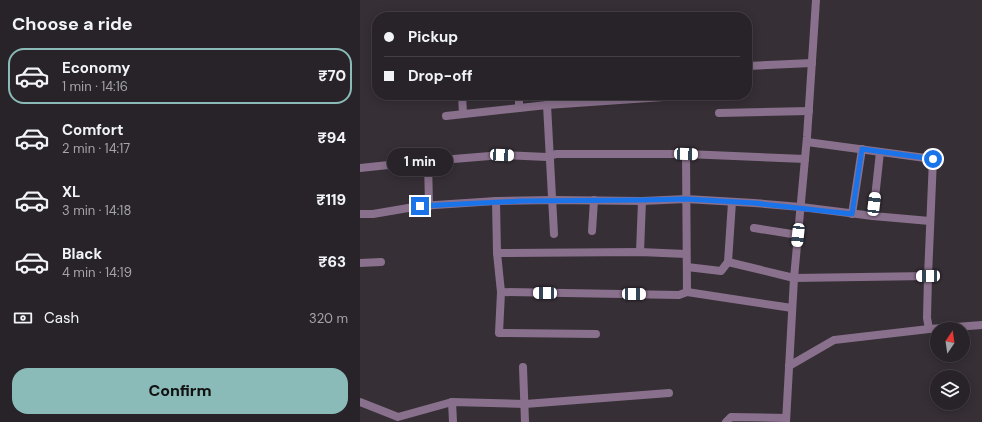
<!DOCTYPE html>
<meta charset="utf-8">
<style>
:root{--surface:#282328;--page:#342f34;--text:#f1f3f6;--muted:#a5a4a8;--line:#444045;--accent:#8bbbb9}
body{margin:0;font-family:"DM Sans",sans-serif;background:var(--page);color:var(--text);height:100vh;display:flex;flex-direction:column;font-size:15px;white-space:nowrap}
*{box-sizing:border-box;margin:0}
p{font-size:13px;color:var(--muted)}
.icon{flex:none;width:22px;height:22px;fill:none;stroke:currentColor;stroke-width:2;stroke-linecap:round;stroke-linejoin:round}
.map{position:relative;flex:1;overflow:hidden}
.drawer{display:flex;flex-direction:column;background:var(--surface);width:360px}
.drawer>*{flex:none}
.banner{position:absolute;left:12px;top:12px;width:380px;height:88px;border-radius:16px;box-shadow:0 2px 10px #0003,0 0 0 1px var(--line);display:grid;align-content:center;height:88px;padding:0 12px;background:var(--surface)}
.needle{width:26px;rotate:13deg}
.controls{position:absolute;left:570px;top:322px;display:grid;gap:8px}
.controls a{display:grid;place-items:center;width:40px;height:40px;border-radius:50%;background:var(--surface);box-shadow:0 2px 10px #0003,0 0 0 1px var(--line);font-size:20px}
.end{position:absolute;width:18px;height:18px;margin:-9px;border:5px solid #1a73e8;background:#fff;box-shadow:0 0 0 2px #fff}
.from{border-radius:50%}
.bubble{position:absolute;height:28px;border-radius:14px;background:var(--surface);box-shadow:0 2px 10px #0003,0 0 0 1px var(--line);font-size:13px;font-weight:800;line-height:28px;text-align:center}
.car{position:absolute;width:12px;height:24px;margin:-12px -6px;border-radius:5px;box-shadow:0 0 3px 1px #0007;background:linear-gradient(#fff 24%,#345 0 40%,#fff 0 76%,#345 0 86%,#fff 0)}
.banner b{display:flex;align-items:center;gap:14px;height:38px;font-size:15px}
.banner b+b{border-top:1px solid var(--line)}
.banner i{width:10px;height:10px;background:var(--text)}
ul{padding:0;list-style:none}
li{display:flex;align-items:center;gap:12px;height:56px;margin:0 8px 6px;padding:0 4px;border:2px solid transparent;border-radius:16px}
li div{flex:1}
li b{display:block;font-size:15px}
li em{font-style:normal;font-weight:800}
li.on{border-color:var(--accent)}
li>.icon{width:36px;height:36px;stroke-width:1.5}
h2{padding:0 12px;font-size:18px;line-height:48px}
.pay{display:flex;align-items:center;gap:10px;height:44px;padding:0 12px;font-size:15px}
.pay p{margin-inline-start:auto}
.cta{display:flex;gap:8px;margin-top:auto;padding:8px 12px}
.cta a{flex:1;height:46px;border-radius:16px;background:var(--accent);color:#111;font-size:16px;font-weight:800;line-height:46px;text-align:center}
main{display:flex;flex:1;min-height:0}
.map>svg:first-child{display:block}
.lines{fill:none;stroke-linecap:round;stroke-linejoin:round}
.minor{stroke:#89708c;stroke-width:8}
.tertiary{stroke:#89708c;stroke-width:8}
.route{stroke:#1a73e8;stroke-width:5}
</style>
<main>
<section class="drawer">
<h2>Choose a ride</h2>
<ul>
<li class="on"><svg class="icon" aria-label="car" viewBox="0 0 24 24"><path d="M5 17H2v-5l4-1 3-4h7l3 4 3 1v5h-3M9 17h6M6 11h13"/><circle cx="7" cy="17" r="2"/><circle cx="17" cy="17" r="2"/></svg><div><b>Economy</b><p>1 min · 14:16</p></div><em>₹70</em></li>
<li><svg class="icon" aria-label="car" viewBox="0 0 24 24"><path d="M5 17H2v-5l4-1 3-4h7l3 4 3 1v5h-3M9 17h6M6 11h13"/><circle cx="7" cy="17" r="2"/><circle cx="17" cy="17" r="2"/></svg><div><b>Comfort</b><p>2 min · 14:17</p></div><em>₹94</em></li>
<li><svg class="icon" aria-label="car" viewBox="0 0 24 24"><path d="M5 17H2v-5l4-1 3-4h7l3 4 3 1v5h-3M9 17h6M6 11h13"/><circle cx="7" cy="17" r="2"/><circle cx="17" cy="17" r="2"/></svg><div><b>XL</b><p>3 min · 14:18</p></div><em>₹119</em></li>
<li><svg class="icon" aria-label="car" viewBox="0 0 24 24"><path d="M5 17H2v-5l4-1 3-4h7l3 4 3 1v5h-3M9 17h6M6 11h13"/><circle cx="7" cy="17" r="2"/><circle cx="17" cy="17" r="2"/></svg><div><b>Black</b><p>4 min · 14:19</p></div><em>₹63</em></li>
</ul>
<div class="pay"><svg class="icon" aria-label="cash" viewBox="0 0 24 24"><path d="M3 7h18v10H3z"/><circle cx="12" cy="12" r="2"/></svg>Cash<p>320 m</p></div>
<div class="cta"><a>Confirm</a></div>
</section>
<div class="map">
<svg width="622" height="422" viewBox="0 0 622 422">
<rect width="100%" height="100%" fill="#362f36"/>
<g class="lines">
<g class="minor">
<path d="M387,66L452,63"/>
<path d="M102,95L103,114"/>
<path d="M187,105L194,234"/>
<path d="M159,108V95"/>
<path d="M359,113L449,111"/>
<path d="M86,116L187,105L318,96L319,95"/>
<path d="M447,142L573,159L568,276L567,318L569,329"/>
<path d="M326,154L327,292"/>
<path d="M68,161L69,206"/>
<path d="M0,168L57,162L142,155L187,157L196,154H326L445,159"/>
<path d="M136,201L137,253L141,292L139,333L236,334"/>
<path d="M0,214H13L60,206L136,201L193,200L282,201L326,199L394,203L441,207L513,216L570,221"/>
<path d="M492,214L502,149"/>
<path d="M513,216L520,152"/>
<path d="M394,228L438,235"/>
<path d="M232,231L234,200"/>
<path d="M280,252L282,201"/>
<path d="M137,253L280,252L326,254"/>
<path d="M368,262L434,278L568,276"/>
<path d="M0,263L21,262"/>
<path d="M327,267L361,271L368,262L372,202"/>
<path d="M141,292L319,295L327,292L432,308"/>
<path d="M429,366L474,340L569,329L622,325"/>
<path d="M163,367L165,422"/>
<path d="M0,402L38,417L92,402L165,404L309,393"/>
<path d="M92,402L93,422"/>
<path d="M366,422L371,417L426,418"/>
</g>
<path class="tertiary" d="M426,422L434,278L447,137L456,0"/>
</g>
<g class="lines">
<path class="route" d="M60,206L161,201L282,200L326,199L394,203L492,214L502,149L573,159"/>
</g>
</svg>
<div class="controls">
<a><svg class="needle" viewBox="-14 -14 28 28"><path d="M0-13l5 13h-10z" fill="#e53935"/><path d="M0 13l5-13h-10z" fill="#a5a4a8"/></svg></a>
<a><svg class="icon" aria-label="layers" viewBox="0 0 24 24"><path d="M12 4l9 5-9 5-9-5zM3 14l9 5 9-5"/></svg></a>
</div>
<i class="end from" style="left:573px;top:159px"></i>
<i class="end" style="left:60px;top:206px"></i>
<div class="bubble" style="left:27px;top:148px;width:66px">1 min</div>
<i class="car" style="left:326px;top:154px;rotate:92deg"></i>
<i class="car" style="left:142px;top:155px;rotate:93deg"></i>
<i class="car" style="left:514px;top:204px;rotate:7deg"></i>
<i class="car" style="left:438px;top:235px;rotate:186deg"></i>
<i class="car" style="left:568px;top:276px;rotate:269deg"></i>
<i class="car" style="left:185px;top:293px;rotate:271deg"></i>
<i class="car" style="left:274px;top:294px;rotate:91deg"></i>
<div class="banner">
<b><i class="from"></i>Pickup</b>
<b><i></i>Drop-off</b>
</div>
</div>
</main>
